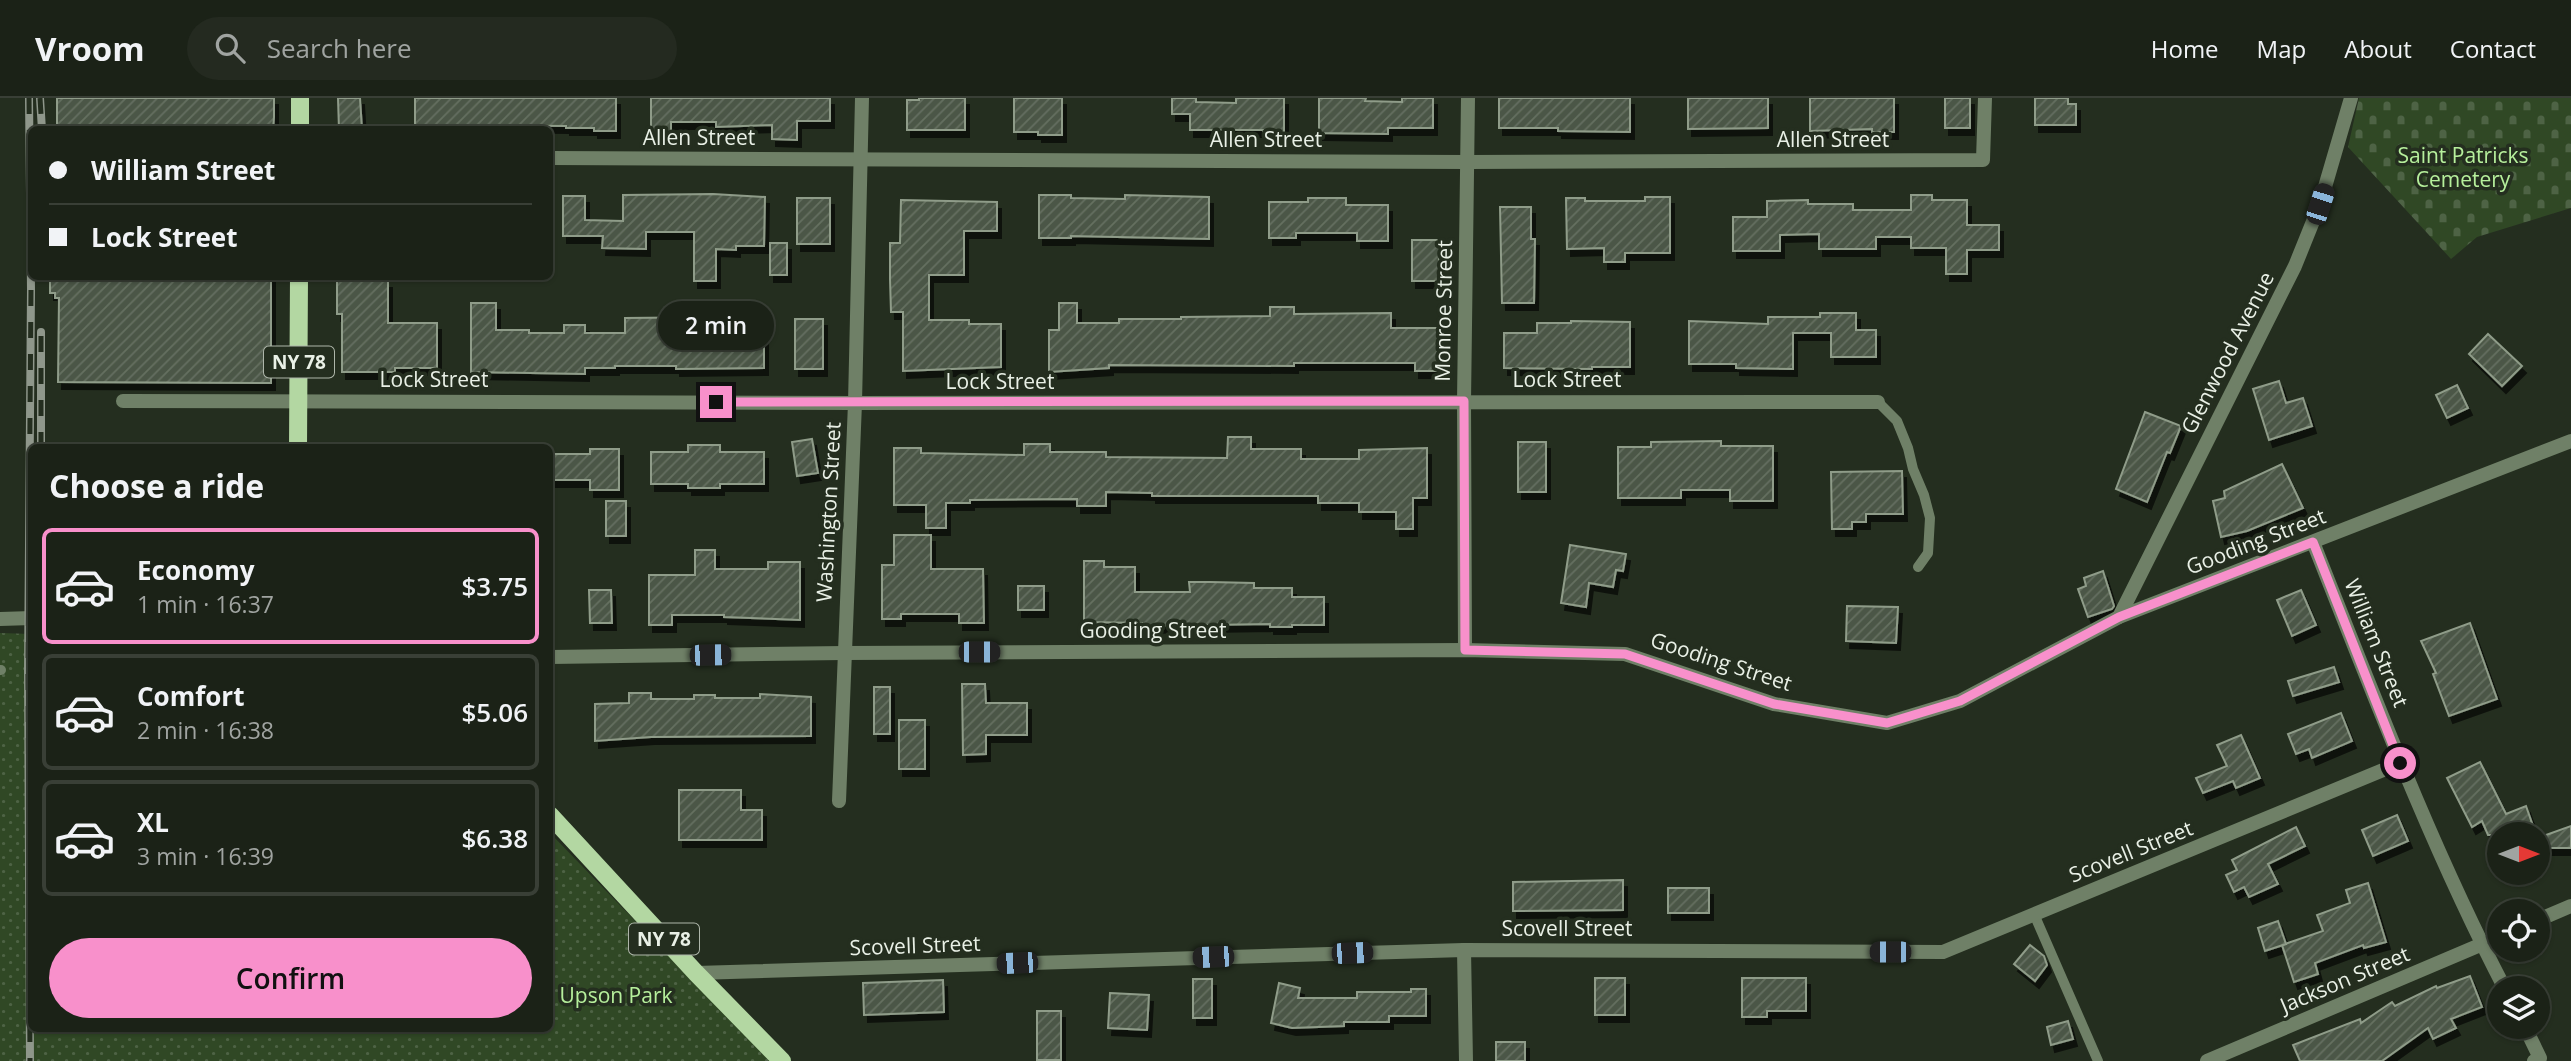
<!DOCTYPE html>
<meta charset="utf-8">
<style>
:root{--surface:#1b2217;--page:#242a20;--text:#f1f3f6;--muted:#a0a4a1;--line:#393f36;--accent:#f890cb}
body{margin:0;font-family:"Open Sans",sans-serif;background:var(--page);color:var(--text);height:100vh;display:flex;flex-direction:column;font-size:26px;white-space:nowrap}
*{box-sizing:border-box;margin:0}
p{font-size:23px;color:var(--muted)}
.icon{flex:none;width:38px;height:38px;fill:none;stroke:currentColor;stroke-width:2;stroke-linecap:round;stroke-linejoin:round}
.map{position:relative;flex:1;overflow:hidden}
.side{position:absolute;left:28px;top:346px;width:525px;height:588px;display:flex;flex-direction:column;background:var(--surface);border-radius:10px;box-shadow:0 2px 5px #0004,0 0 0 2px var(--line)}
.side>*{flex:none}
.top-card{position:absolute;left:28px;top:28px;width:525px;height:154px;border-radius:10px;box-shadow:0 2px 5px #0004,0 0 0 2px var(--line);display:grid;align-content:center;height:154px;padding:0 21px;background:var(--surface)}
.needle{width:46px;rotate:90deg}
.tools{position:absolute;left:2487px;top:724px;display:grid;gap:14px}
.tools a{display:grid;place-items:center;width:63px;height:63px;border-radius:50%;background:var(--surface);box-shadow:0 2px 5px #0004,0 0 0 2px var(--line);font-size:35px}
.end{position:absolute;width:32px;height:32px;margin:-16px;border:9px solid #f890cb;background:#111;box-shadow:0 0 0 4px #111}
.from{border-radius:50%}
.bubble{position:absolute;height:49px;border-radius:24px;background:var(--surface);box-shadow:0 2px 5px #0004,0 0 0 2px var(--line);font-size:23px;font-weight:600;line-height:49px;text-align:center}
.car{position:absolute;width:21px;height:42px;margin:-21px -10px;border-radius:9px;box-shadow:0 0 5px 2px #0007;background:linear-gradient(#222 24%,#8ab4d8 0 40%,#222 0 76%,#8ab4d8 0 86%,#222 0)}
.top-card b{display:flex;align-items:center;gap:24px;height:66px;font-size:26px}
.top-card b+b{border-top:2px solid var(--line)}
.top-card i{width:18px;height:18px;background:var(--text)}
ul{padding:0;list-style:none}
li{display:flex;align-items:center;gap:21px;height:116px;margin:0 14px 10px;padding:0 7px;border:4px solid var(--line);border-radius:10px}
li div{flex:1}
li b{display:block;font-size:26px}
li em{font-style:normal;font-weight:600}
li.selected{border-color:var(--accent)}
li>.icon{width:63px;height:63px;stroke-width:1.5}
h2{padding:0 21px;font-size:32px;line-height:84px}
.button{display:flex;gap:14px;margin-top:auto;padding:14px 21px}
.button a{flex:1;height:80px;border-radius:42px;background:var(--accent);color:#111;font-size:28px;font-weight:600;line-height:80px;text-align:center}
header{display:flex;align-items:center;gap:42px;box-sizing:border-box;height:98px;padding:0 35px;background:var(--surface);border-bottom:2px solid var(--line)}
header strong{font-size:33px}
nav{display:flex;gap:38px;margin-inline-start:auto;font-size:24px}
.search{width:490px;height:63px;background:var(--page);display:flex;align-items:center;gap:18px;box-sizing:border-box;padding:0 24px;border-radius:38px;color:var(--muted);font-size:26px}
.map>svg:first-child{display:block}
.green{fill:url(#green-dots)}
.cemetery{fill:url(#cemetery-stones)}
.building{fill:url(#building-hatch);stroke:#8f9c89;stroke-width:2;filter:url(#shadow)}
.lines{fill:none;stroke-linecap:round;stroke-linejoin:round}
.service{stroke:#6f8067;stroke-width:10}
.minor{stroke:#6f8067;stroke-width:14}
.tertiary{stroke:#6f8067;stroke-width:14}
.primary{stroke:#b3d7a2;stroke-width:18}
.rail-casing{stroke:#8f978b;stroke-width:8}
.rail{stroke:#242e1f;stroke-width:5;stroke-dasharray:16;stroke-linecap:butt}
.route{stroke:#f890cb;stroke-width:9}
.labels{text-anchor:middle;stroke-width:7;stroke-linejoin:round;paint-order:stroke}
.shield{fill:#242e1f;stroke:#aeb6aa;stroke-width:2}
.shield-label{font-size:19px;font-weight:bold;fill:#e9f0e6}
.street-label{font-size:21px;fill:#e9f0e6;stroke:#242e1f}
.park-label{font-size:21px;fill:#b6ef9c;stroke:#242e1f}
</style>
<header>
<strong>Vroom</strong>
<div class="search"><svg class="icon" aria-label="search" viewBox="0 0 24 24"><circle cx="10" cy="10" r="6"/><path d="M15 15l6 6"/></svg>Search here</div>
<nav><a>Home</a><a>Map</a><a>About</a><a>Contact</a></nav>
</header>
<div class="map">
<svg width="2571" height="963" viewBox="0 0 2571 963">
<defs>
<pattern id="green-dots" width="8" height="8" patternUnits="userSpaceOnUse" patternTransform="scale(1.75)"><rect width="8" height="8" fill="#304825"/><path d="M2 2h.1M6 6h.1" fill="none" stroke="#4e6345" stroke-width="1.8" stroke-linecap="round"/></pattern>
<pattern id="cemetery-stones" width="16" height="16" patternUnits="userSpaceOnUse" patternTransform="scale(1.75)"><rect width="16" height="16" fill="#304825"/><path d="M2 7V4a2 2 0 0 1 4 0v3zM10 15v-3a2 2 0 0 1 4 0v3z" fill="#4e6345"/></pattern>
<pattern id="building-hatch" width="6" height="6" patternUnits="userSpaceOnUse" patternTransform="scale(1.75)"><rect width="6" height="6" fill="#4b5746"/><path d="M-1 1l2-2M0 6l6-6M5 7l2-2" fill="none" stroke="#656f61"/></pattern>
<filter id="shadow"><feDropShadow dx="4" dy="7" stdDeviation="0" flood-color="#0009"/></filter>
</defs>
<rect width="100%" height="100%" fill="#242e1f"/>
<path class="green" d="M0,535L31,536L32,931H550V735L771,963H0Z"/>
<path class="cemetery" d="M2359,0H2571V110L2477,139L2451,161L2348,49Z"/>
<g class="building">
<path d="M57,0H274V19L273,32H57Z"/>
<path d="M338,0H360L362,32H339Z"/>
<path d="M415,0H616V33H594V30H566V28L415,27Z"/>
<path d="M651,0H830V23H797V42L772,41V27L716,29V24H671V38H651Z"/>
<path d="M919,0H965V32H907V2H919Z"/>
<path d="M1014,0H1062V37H1038V34H1014Z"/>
<path d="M1172,0H1196V4L1236,5V0H1284V36H1263V32H1190V16H1172Z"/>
<path d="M1319,0H1366L1365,3L1402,4V0H1433V30H1388V36L1319,35Z"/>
<path d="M1499,0H1630V34L1558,33V30H1499Z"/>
<path d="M1688,0H1768V30L1688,31Z"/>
<path d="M1810,0H1894V34H1872V31L1810,33Z"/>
<rect x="1945" y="0" width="25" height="30"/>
<path d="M2035,0H2068V6H2076V27H2035Z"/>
<path d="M713,96L765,99L764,148H736V152L716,151V183H694V134H646V151L602,150L603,138H563V98H585V122L623,123V97Z"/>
<path d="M1039,97H1071V100L1125,101V97L1209,99V141L1071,138V140H1039Z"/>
<path d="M1911,97H1932V102H1967V127H1999V152H1967V176H1946V150H1911V139H1876V151H1819V136L1780,137V153H1733V119H1767V103L1808,102V106H1853V112H1911Z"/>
<path d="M1645,99H1670V155H1625V164H1604V150L1567,151L1566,100H1585V103H1645Z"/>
<rect x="797" y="100" width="33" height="46"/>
<path d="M1308,100H1346V107H1388V143H1357V135H1296V140H1269V104H1308Z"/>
<path d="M901,102L997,104V133H964V177H929V222H969V226H1001V269L903,273V214H891L890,181V145H900Z"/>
<path d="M1500,109H1531V141H1535L1534,205H1502Z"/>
<rect x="1412" y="142" width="27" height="41"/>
<rect x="770" y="145" width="17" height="32"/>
<path d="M50,178H271V285L58,284L59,200H55V195H50Z"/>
<path d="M337,183H388V225H437V270H395V274H342V216H337Z"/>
<path d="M471,205H496V232H529V235H564V227H585V235H625V220L726,219V211H764V270L676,271V268H615V270H585V276L471,274Z"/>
<path d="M1059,205H1077V225H1119V221H1181V219L1270,218V209H1294V216L1391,215V230H1439V273H1415V265H1294V268L1109,267V270L1049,274V232H1059Z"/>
<path d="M1820,215H1856V232H1876V259H1831V235H1793V271L1736,270V266H1689V223L1768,226V219H1820Z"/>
<rect x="795" y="221" width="28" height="50"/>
<path d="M1571,223L1630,224V269H1592V271L1504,270V235H1537V225H1571Z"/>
<path d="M2488,236L2522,268L2502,288L2469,256Z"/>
<path d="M2279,283L2286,305L2303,300L2312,328L2269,342L2253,291Z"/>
<path d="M2457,287L2468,310L2447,320L2436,297Z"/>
<path d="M2145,314L2181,328L2170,355L2167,354L2147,404L2116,391Z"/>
<path d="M1228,339H1251V351H1301V361H1359V352L1427,350V400H1413V431H1396V414H1359V405H1318V398H1152V395L1106,394V408H1077V401L970,402V405H946V430H926V407H894V350H921V355L1024,357V346H1050V354H1106V359L1227,360Z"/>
<path d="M812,341L818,375L797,378L792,344Z"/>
<path d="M1721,343V348H1773V403H1730V392H1681V400H1618V349H1651V344Z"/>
<rect x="1518" y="344" width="28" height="50"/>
<path d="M688,347H720V354H764V386H720V390H688V386H651V354H688Z"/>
<path d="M590,351H619V392H590V382H550V356H590Z"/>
<path d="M2282,366L2303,410L2247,433L2221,439L2213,403L2225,400L2224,393Z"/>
<path d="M1902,373L1903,416H1866V424H1852V431H1832L1831,374Z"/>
<rect x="606" y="403" width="20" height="35"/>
<path d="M894,437H931V471H983L984,525H959V516H901V521H882V467H894Z"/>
<path d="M1570,447L1626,456L1623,473L1616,472L1613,489L1589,485L1586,509L1561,505Z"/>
<path d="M695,452H715V471H768V464H800V522L724,519V517H672V527H649V477H695Z"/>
<path d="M1084,463H1104V469H1135V494H1190L1189,484H1210L1254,485V490H1292V499H1324V527H1292V529H1270V526L1142,528V525L1084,524Z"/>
<path d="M2103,473L2114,508L2112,511L2088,519L2078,491L2086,488L2084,480Z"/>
<rect x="1018" y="488" width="26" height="24"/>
<path d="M589,492H611L612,525H590Z"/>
<path d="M2301,492L2316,527L2292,538L2277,502Z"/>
<path d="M1847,508L1898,509L1896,545L1846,543Z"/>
<path d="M2470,525L2497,601L2449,618L2433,576L2436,575L2421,543Z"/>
<path d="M2334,569L2339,584L2293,598L2288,583Z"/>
<path d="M962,586H985L986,605H1027V637H986V656L963,657Z"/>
<rect x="874" y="589" width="16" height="47"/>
<path d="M629,595H651V601H694V597H715V600H760V596L811,599V638L651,639L595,643V606L629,605Z"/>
<path d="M2341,615L2352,643L2312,660L2309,651L2296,656L2288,636Z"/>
<rect x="899" y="622" width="26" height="49"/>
<path d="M2241,637L2260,680L2236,690L2233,683L2203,695L2196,680L2227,668L2217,647Z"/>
<path d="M2480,664L2506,716L2526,708L2534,731L2519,737H2488L2482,723L2472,729L2447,680Z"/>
<path d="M679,692H741V712H762V742H679Z"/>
<path d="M2397,717L2408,743L2373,758L2362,732Z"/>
<path d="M2571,728V750H2546V737Z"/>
<path d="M2296,729L2305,748L2268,766L2278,786L2249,799L2244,789L2234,794L2226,777L2237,772L2232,762Z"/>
<path d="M1623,782V812L1513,813V784Z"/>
<path d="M2368,785L2386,844L2364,850L2363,847L2315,865L2318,876L2294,884L2282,847L2323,833L2317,817L2350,805L2346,792Z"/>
<rect x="1668" y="790" width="41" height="25"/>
<path d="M2278,823L2286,846L2265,853L2258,830Z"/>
<path d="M2030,847L2044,858L2047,867L2035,883L2014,866Z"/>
<path d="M2470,878L2482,909L2451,921L2456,930L2433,941L2428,930L2382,963H2300L2293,947L2360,921L2361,925L2392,904L2395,908L2436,888L2437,890Z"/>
<rect x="1595" y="880" width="30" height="37"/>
<path d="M1742,880H1806V913H1767V919H1742Z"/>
<rect x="1193" y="881" width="19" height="39"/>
<path d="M943,882L944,914L864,917L863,885Z"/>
<path d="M1279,885L1300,890L1298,900H1357V894H1411V891H1426V918H1389V924H1344V928L1292,930L1271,925Z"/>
<path d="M1110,895L1149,897L1147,932L1108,930Z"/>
<rect x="1037" y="913" width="24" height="49"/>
<path d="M2068,923L2073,941L2051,947L2047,929Z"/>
<rect x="1496" y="944" width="29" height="19"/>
</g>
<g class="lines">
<g class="service">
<path d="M1878,304L1897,323L1908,350L1913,371L1924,397L1930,420L1928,455L1918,469"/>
<path d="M0,572H1"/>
<path d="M2034,816L2098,963"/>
</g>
<g class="minor">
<path d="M550,60L1468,64L1983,62L1985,0"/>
<path d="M123,303L855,305L1878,304"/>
<path d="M2313,444C2373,595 2430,747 2505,891"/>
<path d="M1465,552L1464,303L1468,0"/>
<path d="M839,703L855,305L862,0"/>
<path d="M2538,822L2571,808"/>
<path d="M1464,852L1466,963"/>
<path d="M696,875L1464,852L1943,854L2400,665"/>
<path d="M2525,929L2540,960L2534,963"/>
<path d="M2207,963L2499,839"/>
</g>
<g class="tertiary">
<path d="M2119,519L2295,168L2320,106L2351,0"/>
<path d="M0,521L32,520"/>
<path d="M550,559L844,555L1465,552L1625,556L1774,606L1887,625L1960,603L2119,519L2571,343"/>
</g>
<g class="primary">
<path d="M300,32V0"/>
<path d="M298,350L299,178"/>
<path d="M550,717L696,875L782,963"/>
</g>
<g class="rail-casing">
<g id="rail">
<path d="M29,0L31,192L28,574L30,963"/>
<path d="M40,0L42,32"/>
<path d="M41,350V234"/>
</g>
</g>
<use href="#rail" class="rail"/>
</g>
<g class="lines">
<path class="route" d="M716,304L1464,303L1465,552L1625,556L1774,606L1887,625L1960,603L2119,519L2313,444L2400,665"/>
</g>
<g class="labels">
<g class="shield">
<rect x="264" y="248.5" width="70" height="31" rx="5"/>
<rect x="629" y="825.5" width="70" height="31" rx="5"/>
</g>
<g class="shield-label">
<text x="299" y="271">NY 78</text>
<text x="664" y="848">NY 78</text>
</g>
<g class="street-label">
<text x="699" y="47">Allen Street</text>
<text x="1266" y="49">Allen Street</text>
<text x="1833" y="49">Allen Street</text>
<text transform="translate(1444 213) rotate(-89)" y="7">Monroe Street</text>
<text transform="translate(2228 255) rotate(-63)" y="7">Glenwood Avenue</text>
<text x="434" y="289">Lock Street</text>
<text x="1567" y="289">Lock Street</text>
<text x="1000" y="291">Lock Street</text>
<text transform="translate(829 414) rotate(-87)" y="7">Washington Street</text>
<text transform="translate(2256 444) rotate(-21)" y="7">Gooding Street</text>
<text x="1153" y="540">Gooding Street</text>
<text transform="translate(2376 545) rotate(68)" y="7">William Street</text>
<text transform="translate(1721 564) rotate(18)" y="7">Gooding Street</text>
<text transform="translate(2131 754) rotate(-22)" y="7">Scovell Street</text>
<text x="1567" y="838">Scovell Street</text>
<text transform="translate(915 848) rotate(-2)" y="7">Scovell Street</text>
<text transform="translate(2345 882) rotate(-23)" y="7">Jackson Street</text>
</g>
<g class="park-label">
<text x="2463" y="65">Saint Patricks<tspan x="2463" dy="24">Cemetery</tspan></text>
<text x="616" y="905">Upson Park</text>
</g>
</g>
</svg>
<div class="tools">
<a><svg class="needle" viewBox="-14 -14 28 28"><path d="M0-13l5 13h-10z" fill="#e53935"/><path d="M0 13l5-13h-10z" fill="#a0a4a1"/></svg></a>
<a><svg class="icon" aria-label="locate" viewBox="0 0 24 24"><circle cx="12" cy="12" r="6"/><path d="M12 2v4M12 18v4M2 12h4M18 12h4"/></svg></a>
<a><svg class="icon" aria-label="layers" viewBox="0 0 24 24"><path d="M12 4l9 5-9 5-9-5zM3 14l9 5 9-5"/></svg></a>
</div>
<i class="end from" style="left:2400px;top:665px"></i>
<i class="end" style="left:716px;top:304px"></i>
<div class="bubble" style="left:658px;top:203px;width:116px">2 min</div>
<i class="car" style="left:2320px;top:106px;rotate:18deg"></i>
<i class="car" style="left:979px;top:554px;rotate:90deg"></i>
<i class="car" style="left:710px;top:557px;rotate:89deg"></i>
<i class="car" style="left:1890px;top:854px;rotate:270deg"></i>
<i class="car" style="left:1352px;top:855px;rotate:88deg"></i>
<i class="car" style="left:1213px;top:859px;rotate:268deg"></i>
<i class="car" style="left:1017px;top:865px;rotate:268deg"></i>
<div class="top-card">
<b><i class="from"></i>William Street</b>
<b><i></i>Lock Street</b>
</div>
<section class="side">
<h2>Choose a ride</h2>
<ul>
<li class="selected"><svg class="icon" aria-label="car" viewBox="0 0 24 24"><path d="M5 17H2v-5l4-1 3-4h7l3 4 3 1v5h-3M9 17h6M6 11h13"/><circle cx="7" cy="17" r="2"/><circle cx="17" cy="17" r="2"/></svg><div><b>Economy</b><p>1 min · 16:37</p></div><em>$3.75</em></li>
<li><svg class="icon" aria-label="car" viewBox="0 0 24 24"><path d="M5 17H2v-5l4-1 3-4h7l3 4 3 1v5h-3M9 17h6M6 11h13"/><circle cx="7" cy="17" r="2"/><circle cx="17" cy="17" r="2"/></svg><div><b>Comfort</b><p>2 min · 16:38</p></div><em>$5.06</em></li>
<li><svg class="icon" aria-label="car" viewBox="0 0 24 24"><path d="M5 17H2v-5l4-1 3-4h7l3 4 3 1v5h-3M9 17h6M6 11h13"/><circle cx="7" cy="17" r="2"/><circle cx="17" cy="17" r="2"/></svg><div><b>XL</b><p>3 min · 16:39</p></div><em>$6.38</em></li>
</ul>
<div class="button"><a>Confirm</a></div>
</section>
</div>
